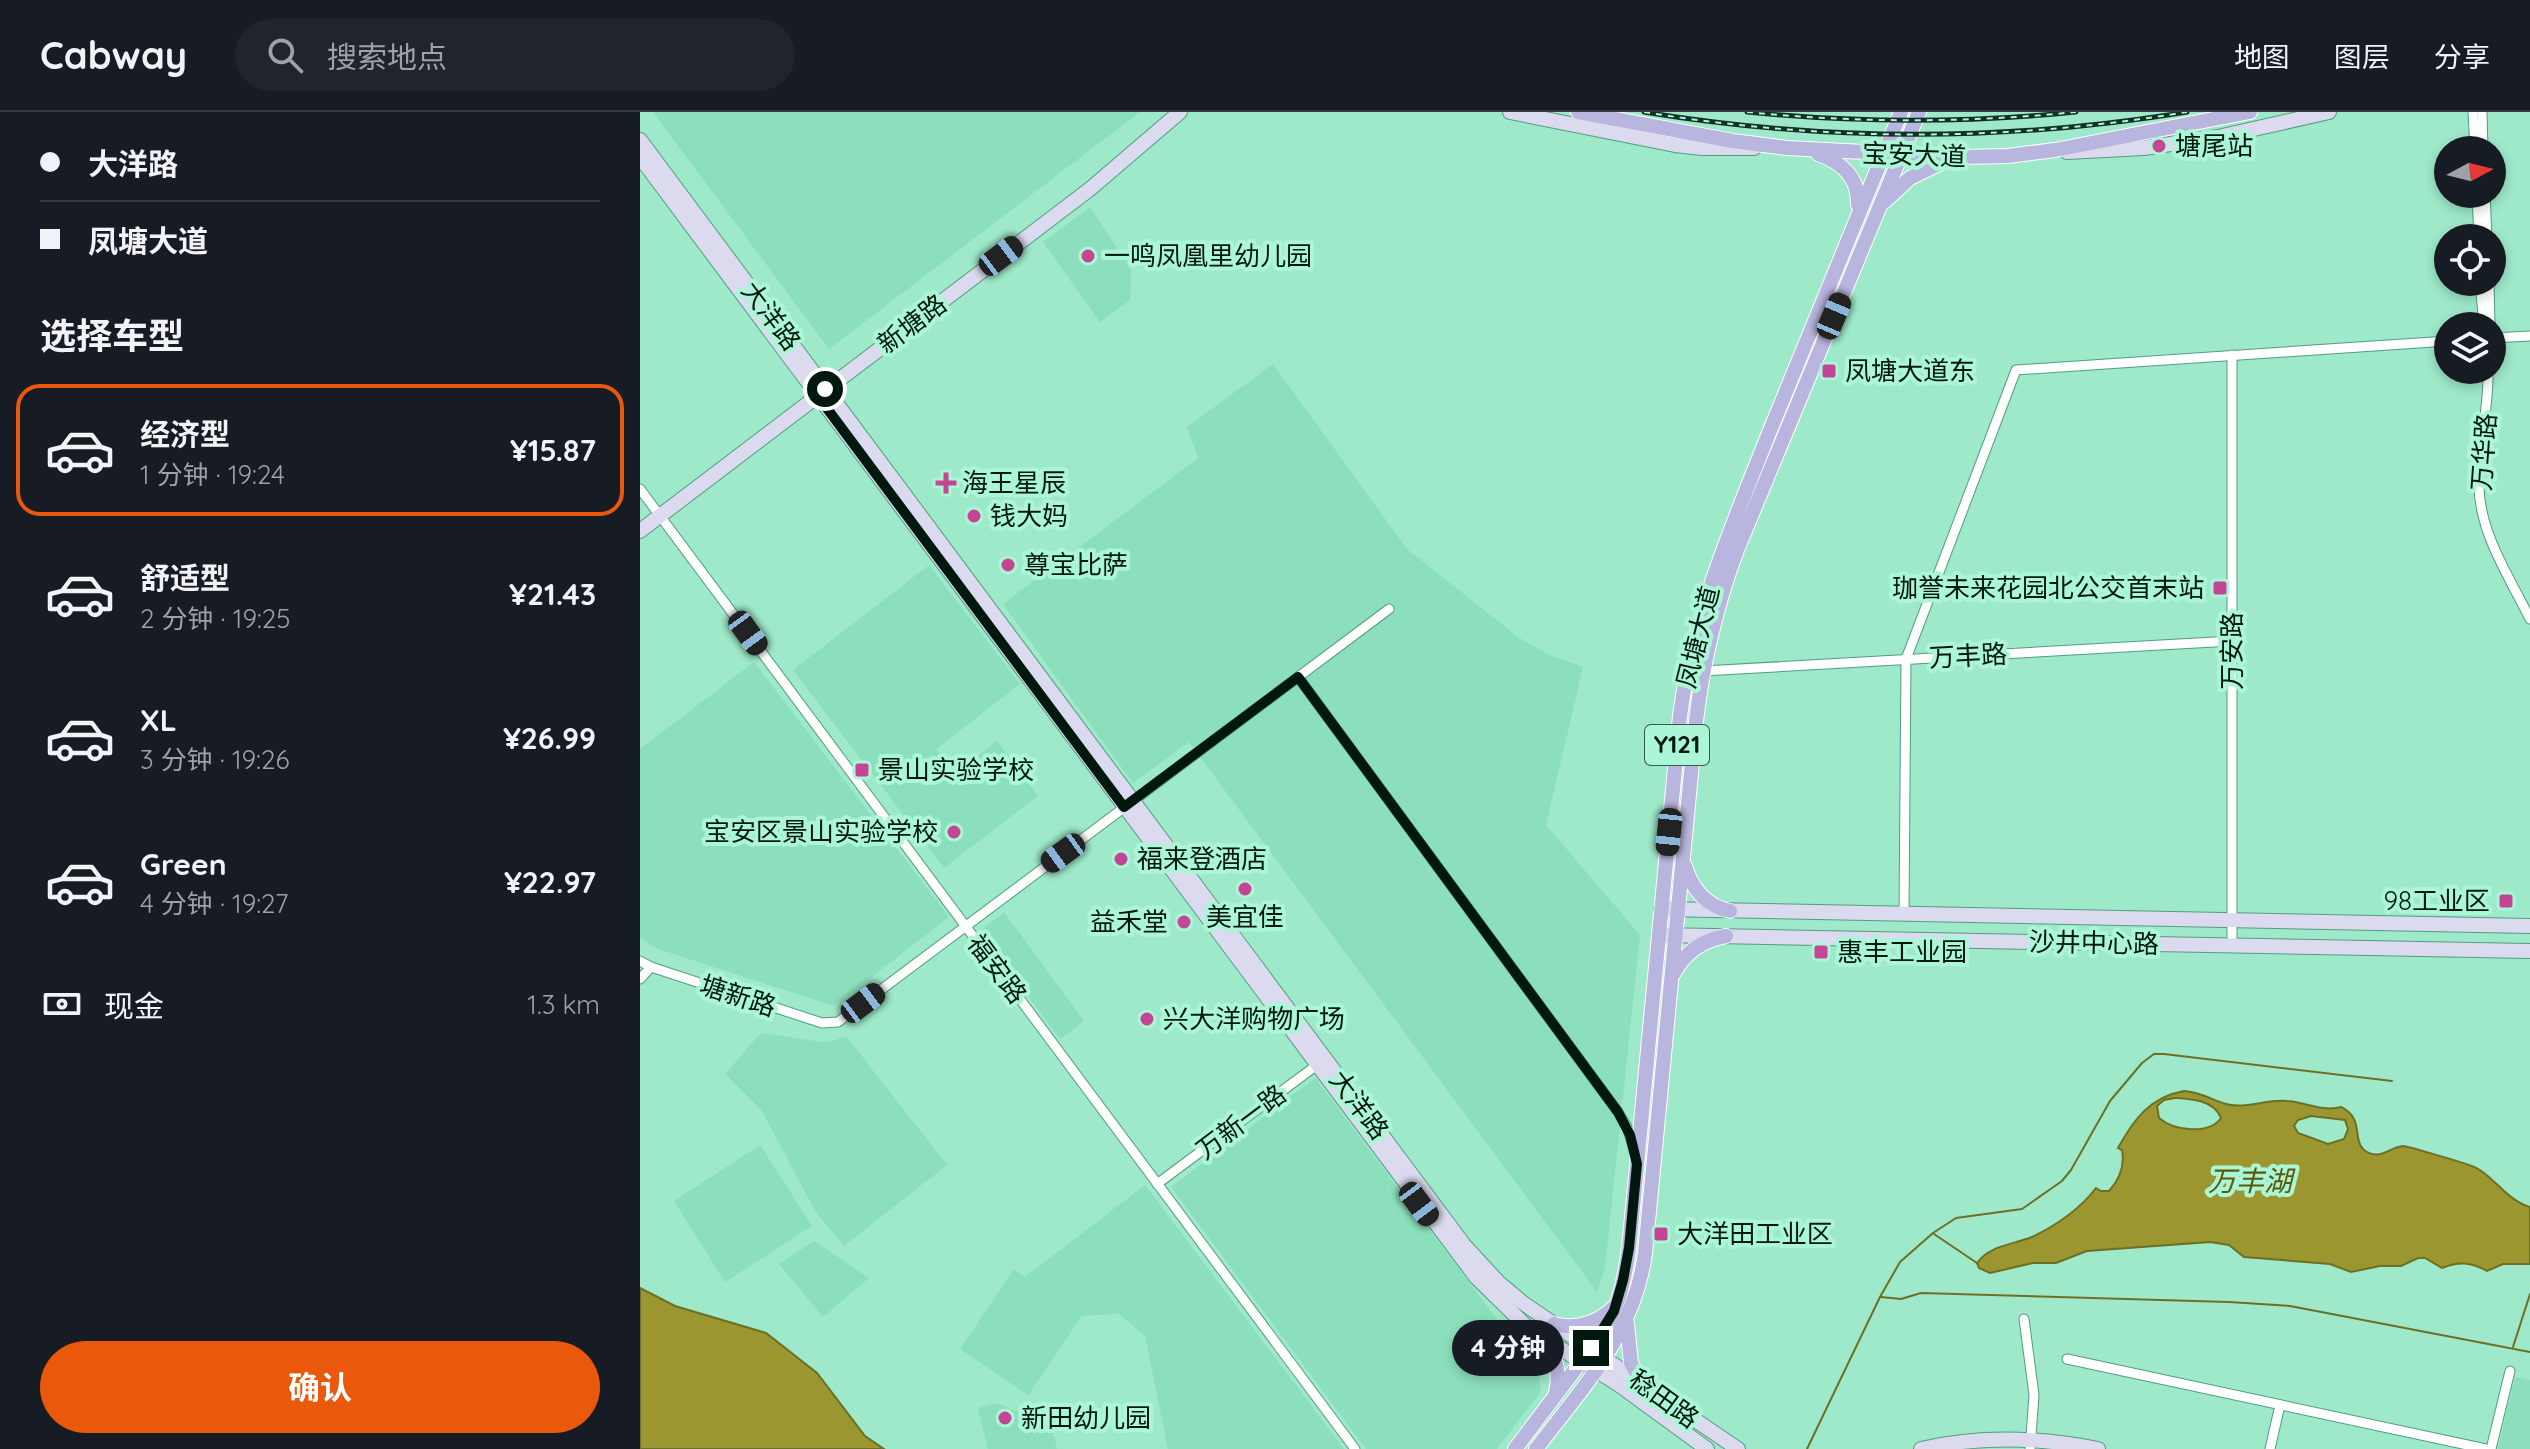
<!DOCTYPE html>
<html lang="zh">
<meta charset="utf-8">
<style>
:root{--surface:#171b24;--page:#20242c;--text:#f1f3f6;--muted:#9ea1a6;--line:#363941;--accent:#ea580c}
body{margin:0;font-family:Quicksand,"Noto Sans SC",sans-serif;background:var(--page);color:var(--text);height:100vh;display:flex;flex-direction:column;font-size:30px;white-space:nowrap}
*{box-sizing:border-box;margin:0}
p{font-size:26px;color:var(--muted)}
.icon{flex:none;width:44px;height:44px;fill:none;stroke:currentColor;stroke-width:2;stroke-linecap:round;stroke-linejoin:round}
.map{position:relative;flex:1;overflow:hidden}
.side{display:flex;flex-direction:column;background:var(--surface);width:640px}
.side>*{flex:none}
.guide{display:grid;align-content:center;height:176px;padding:0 40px;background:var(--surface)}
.needle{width:52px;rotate:83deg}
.controls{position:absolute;left:1794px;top:24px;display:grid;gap:16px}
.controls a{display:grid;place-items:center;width:72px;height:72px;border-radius:50%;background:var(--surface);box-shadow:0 4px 12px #0003;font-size:40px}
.end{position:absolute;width:36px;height:36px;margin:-18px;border:10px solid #00180e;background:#fff;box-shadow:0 0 0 4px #fff}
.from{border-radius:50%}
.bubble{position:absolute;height:56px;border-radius:28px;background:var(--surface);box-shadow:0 4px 12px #0003;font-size:26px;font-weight:700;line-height:56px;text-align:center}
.car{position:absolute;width:24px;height:48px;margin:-24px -12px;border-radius:10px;box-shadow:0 0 6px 2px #0007;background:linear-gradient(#222 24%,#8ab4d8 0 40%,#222 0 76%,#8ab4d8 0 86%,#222 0)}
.guide b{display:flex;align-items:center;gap:28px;height:76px;font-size:30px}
.guide b+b{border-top:2px solid var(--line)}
.guide i{width:20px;height:20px;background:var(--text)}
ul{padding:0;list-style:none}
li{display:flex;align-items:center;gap:24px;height:132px;margin:0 16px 12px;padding:0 24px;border:4px solid transparent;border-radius:24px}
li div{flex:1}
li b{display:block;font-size:30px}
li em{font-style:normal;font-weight:700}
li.selected{border-color:var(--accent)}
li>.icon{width:72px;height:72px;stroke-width:1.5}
h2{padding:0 40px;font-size:36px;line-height:96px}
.pay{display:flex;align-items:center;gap:20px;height:88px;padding:0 40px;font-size:30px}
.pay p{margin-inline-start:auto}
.primary-button{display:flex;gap:16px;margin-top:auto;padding:16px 40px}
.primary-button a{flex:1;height:92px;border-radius:48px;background:var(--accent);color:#fff;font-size:32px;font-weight:700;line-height:92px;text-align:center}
header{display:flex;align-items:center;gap:48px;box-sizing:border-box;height:112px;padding:0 40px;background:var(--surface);border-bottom:2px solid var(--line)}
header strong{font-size:38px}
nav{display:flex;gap:44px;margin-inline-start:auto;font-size:28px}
.search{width:560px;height:72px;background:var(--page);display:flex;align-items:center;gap:20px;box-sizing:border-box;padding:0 28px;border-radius:44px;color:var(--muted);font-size:30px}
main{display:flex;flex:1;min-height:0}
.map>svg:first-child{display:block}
.built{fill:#8bdfbc}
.water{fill:#9b962f;stroke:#6c7025;stroke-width:2;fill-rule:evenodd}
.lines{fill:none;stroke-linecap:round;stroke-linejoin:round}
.stream{stroke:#6c7025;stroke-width:2}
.street-casing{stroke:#539c80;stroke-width:11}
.secondary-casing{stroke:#539c80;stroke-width:16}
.primary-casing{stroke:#fff;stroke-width:16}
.street{stroke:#fff;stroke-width:9}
.secondary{stroke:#dbdaee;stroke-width:14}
.primary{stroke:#b8b5de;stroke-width:14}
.rail-casing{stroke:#123023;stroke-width:5}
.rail{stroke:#abf6d7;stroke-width:2;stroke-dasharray:6;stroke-linecap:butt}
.route{stroke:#00180e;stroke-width:10}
.poi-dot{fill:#c44593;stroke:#abf6d7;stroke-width:3}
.labels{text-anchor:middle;stroke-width:8;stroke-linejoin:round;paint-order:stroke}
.shield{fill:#abf6d7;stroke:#335b4a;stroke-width:2}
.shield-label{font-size:24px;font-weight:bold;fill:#00180e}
.poi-label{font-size:26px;fill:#00180e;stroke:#abf6d7;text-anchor:start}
.street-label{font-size:26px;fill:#00180e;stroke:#abf6d7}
.water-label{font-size:28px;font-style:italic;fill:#5c590d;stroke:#abf6d7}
</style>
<header>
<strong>Cabway</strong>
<div class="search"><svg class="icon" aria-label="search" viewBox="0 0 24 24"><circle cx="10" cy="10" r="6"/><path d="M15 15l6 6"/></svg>搜索地点</div>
<nav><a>地图</a><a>图层</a><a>分享</a></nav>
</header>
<main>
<section class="side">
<div class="guide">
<b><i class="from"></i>大洋路</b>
<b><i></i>凤塘大道</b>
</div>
<h2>选择车型</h2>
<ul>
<li class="selected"><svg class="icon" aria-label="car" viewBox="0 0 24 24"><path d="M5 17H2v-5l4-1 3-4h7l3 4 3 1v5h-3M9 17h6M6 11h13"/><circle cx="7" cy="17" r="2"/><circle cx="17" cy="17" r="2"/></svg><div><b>经济型</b><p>1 分钟 · 19:24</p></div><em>¥15.87</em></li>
<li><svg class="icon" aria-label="car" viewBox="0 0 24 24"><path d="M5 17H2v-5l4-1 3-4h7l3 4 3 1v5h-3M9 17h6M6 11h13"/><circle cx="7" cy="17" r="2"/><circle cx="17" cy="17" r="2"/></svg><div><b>舒适型</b><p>2 分钟 · 19:25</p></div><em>¥21.43</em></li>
<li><svg class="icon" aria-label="car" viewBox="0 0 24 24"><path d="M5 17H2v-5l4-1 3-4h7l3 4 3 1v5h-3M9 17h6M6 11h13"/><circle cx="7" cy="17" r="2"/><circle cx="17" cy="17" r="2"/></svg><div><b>XL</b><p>3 分钟 · 19:26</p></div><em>¥26.99</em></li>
<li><svg class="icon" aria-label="car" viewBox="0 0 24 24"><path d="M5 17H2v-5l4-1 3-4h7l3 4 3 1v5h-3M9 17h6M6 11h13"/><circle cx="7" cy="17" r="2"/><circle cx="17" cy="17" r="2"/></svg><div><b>Green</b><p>4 分钟 · 19:27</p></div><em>¥22.97</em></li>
</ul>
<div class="pay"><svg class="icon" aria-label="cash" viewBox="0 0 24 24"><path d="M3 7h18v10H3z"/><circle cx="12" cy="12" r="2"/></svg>现金<p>1.3 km</p></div>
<div class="primary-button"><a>确认</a></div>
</section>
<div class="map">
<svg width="1890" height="1337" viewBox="0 0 1890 1337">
<rect width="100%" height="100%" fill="#9ee9ca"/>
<g class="built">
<path d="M13,0H500L189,237Z"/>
<path d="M450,95L491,157L490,188L460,210L403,130Z"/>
<path d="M633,252L767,437L878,525L909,543L943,555L906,713L1000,823L965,1156L957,1180L549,630L493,671L363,492L558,346L547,315Z"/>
<path d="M289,453L380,572L296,637L315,662L357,629L398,684L304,756L153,558Z"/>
<path d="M114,550L309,805L194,894L18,837L0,825V637Z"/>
<path d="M364,800L444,909L420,927L340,819Z"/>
<path d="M124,921L182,930L193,929L206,924L307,1053L204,1134L175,1099L122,999L85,962L118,924Z"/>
<path d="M675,966L862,1214L895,1236L901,1279L857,1337H726L531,1075Z"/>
<path d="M120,1033L172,1114L85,1170L34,1089Z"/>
<path d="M505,1073L704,1337H528L505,1224L479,1202L442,1204L388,1283L320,1237L374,1157L385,1165Z"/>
<path d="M174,1129L229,1166L183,1205L139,1152Z"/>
<path d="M1875,1265L1890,1268V1337H1858Z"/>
<path d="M358,1291L412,1316L417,1337H348L338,1296Z"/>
</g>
<g class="water">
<path d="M1544,979C1564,980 1575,991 1591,993C1609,996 1628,987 1647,989C1665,990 1683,1000 1701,995C1726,1007 1710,1030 1727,1040C1741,1048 1750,1035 1763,1034C1767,1034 1821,1050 1829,1053C1852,1060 1865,1088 1890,1095V1152H1863L1847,1159C1831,1150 1818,1149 1802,1156L1785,1146H1778L1761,1154H1740L1711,1160L1690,1152L1604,1145L1589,1133L1570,1130L1447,1139L1416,1151H1393L1350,1161L1339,1156L1337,1151C1350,1133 1372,1133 1392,1125C1417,1113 1439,1098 1456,1076L1461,1079H1469C1480,1067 1485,1054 1482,1038L1478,1036C1494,1007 1510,985 1544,979ZM1535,986C1552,987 1574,988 1581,1006C1569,1023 1534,1019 1519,1006L1517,994L1524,988ZM1671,1004L1705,1008L1708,1017L1704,1027L1688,1032L1658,1021L1654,1014L1658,1008Z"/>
<path d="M0,1176L35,1194L126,1221L177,1261L225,1324L244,1337H0Z"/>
</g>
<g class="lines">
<g class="stream">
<path d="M1294,1122L1337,1151"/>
<path d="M1241,1185L1261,1187L1281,1181L1589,1190L1650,1194L1890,1240"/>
<path d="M1873,1235L1890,1182"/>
<path d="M1167,1337L1240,1185L1260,1150L1293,1121L1316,1106L1382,1097L1422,1069L1431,1058L1470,989L1502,951L1514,942H1524L1752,969"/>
</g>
<g class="street-casing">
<g id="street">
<path d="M1833,0L1835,38"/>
<path d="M1842,0L1843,38"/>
<path d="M1837,82L1839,126"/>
<path d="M1845,82L1847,126"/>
<path d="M1840,170L1844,214"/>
<path d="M1849,170L1850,214"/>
<path d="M1852,226L1890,224"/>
<path d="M1592,243V834"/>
<path d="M1848,258C1849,297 1838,336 1839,375C1840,422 1870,466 1890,507"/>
<path d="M0,377L715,1337"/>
<path d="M1063,559L1592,529"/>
<path d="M658,565L978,1000L987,1015L995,1041"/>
<path d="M1264,802L1266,547L1376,258L1808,229"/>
<path d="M0,849L11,855L182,911L198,910L749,497"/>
<path d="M0,867L11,855"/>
<path d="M517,1072L681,950"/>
<path d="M1384,1207L1394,1283L1390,1337"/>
<path d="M1427,1247L1846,1337"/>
<path d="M1630,1337L1640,1293"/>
<path d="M1851,1337L1870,1259"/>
</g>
</g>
<g class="secondary-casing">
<g id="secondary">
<path d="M870,0L1035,33L1062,36H1114"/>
<path d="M0,28L824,1133L859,1171L883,1191L1098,1337"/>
<path d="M1427,40L1504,36L1578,25L1689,0"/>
<path d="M0,45L836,1165L889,1217L978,1272L1067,1337"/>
<path d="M0,419L450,77L540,0"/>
<path d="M1021,797L1890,814"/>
<path d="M1019,823L1890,839"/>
<path d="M1281,1337C1341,1323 1398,1325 1458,1337"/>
</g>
</g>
<g class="primary-casing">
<g id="primary">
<path d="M938,0L1093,29L1147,36L1321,45L1368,44L1415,38L1610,0"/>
<path d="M1178,42C1202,50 1219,66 1218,93"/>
<path d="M1244,90L1270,66L1309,47"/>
<path d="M1045,754C1052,777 1066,794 1090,799"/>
<path d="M1034,861C1045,840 1063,828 1086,824"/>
<path d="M914,1212C935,1218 958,1211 973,1196"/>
<path d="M987,1212L991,1251L1003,1272"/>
<path d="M905,1229C917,1245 921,1265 915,1284"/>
<path d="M875,1337L961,1223C979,1197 985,1166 989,1136L1040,604C1053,504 1092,414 1129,321C1172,214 1217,107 1261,0"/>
<path d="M896,1337C943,1275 995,1221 1005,1141L1056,609C1063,550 1076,494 1097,438L1279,0"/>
</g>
</g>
<use href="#street" class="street"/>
<use href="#secondary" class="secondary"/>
<use href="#primary" class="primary"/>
<g class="rail-casing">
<g id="rail">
<path d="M1004,0C1187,30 1365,30 1547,0"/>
<path d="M1107,0C1216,11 1327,11 1436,0"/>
</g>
</g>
<use href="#rail" class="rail"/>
</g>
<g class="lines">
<path class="route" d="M185,277L177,283L484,695L658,565L978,1000L990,1023L997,1052L989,1136L983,1168L974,1199L951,1236"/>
</g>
<g class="poi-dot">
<circle cx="1519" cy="34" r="8"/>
<circle cx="448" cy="144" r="8"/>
<rect x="1181" y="251" width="16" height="16" rx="4"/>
<path d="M302 359h8v8h8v8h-8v8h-8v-8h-8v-8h8z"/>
<circle cx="334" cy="404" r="8"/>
<circle cx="368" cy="453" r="8"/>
<rect x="1572" y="468" width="16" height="16" rx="4"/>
<rect x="214" y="650" width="16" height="16" rx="4"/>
<circle cx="314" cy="720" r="8"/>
<circle cx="481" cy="747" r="8"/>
<circle cx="605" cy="777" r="8"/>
<rect x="1858" y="781" width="16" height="16" rx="4"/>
<circle cx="544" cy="810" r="8"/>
<rect x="1173" y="832" width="16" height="16" rx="4"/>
<circle cx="507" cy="907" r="8"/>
<rect x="1013" y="1114" width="16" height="16" rx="4"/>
<circle cx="365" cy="1306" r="8"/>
</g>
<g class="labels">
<rect class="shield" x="1005" y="613" width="64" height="40" rx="6"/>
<g class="shield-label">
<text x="1037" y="641">Y121</text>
</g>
<g class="poi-label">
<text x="1535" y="43">塘尾站</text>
<text x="464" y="153">一鸣凤凰里幼儿园</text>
<text x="1205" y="268">凤塘大道东</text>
<text x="322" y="380">海王星辰</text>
<text x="350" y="413">钱大妈</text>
<text x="384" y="462">尊宝比萨</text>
<text x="1564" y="485" text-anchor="end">珈誉未来花园北公交首末站</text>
<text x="238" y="667">景山实验学校</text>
<text x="298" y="729" text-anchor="end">宝安区景山实验学校</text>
<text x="497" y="756">福来登酒店</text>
<text x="1850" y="798" text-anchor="end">98工业区</text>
<text x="605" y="814" text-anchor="middle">美宜佳</text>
<text x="528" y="819" text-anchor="end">益禾堂</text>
<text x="1197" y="849">惠丰工业园</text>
<text x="523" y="916">兴大洋购物广场</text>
<text x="1037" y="1131">大洋田工业区</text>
<text x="381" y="1315">新田幼儿园</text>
</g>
<g class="street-label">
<text transform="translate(1274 43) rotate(2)" y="9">宝安大道</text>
<text transform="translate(131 204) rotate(53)" y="9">大洋路</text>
<text transform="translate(272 212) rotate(-37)" y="9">新塘路</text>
<text transform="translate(1844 340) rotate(-86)" y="9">万华路</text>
<text transform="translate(1058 525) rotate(-76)" y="9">凤塘大道</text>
<text transform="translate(1592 539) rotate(-90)" y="9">万安路</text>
<text transform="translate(1328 544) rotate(-3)" y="9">万丰路</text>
<text transform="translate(1454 831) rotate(1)" y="9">沙井中心路</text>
<text transform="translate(357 857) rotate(53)" y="9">福安路</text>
<text transform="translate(98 884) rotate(18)" y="9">塘新路</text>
<text transform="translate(719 993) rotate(53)" y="9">大洋路</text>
<text transform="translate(601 1010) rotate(-37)" y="9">万新一路</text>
<text transform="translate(1024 1287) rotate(36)" y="9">稔田路</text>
</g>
<g class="water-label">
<text x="1610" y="1079">万丰湖</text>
</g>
</g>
</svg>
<div class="controls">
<a><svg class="needle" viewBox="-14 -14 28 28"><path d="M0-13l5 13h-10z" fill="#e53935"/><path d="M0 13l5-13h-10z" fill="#9ea1a6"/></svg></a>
<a><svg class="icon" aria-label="locate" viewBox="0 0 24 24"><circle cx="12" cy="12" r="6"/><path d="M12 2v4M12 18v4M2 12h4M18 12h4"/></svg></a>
<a><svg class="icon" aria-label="layers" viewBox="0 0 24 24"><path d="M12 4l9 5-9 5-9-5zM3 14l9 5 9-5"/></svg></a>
</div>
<i class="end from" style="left:185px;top:277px"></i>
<i class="end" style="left:951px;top:1236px"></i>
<div class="bubble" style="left:812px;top:1208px;width:112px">4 分钟</div>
<i class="car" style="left:361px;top:144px;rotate:53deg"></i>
<i class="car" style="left:1194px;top:204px;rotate:23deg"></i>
<i class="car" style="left:108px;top:521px;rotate:144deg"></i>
<i class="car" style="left:1029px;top:720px;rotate:186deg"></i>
<i class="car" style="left:423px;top:741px;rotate:234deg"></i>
<i class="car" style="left:223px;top:891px;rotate:53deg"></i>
<i class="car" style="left:779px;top:1092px;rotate:143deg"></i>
</div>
</main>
